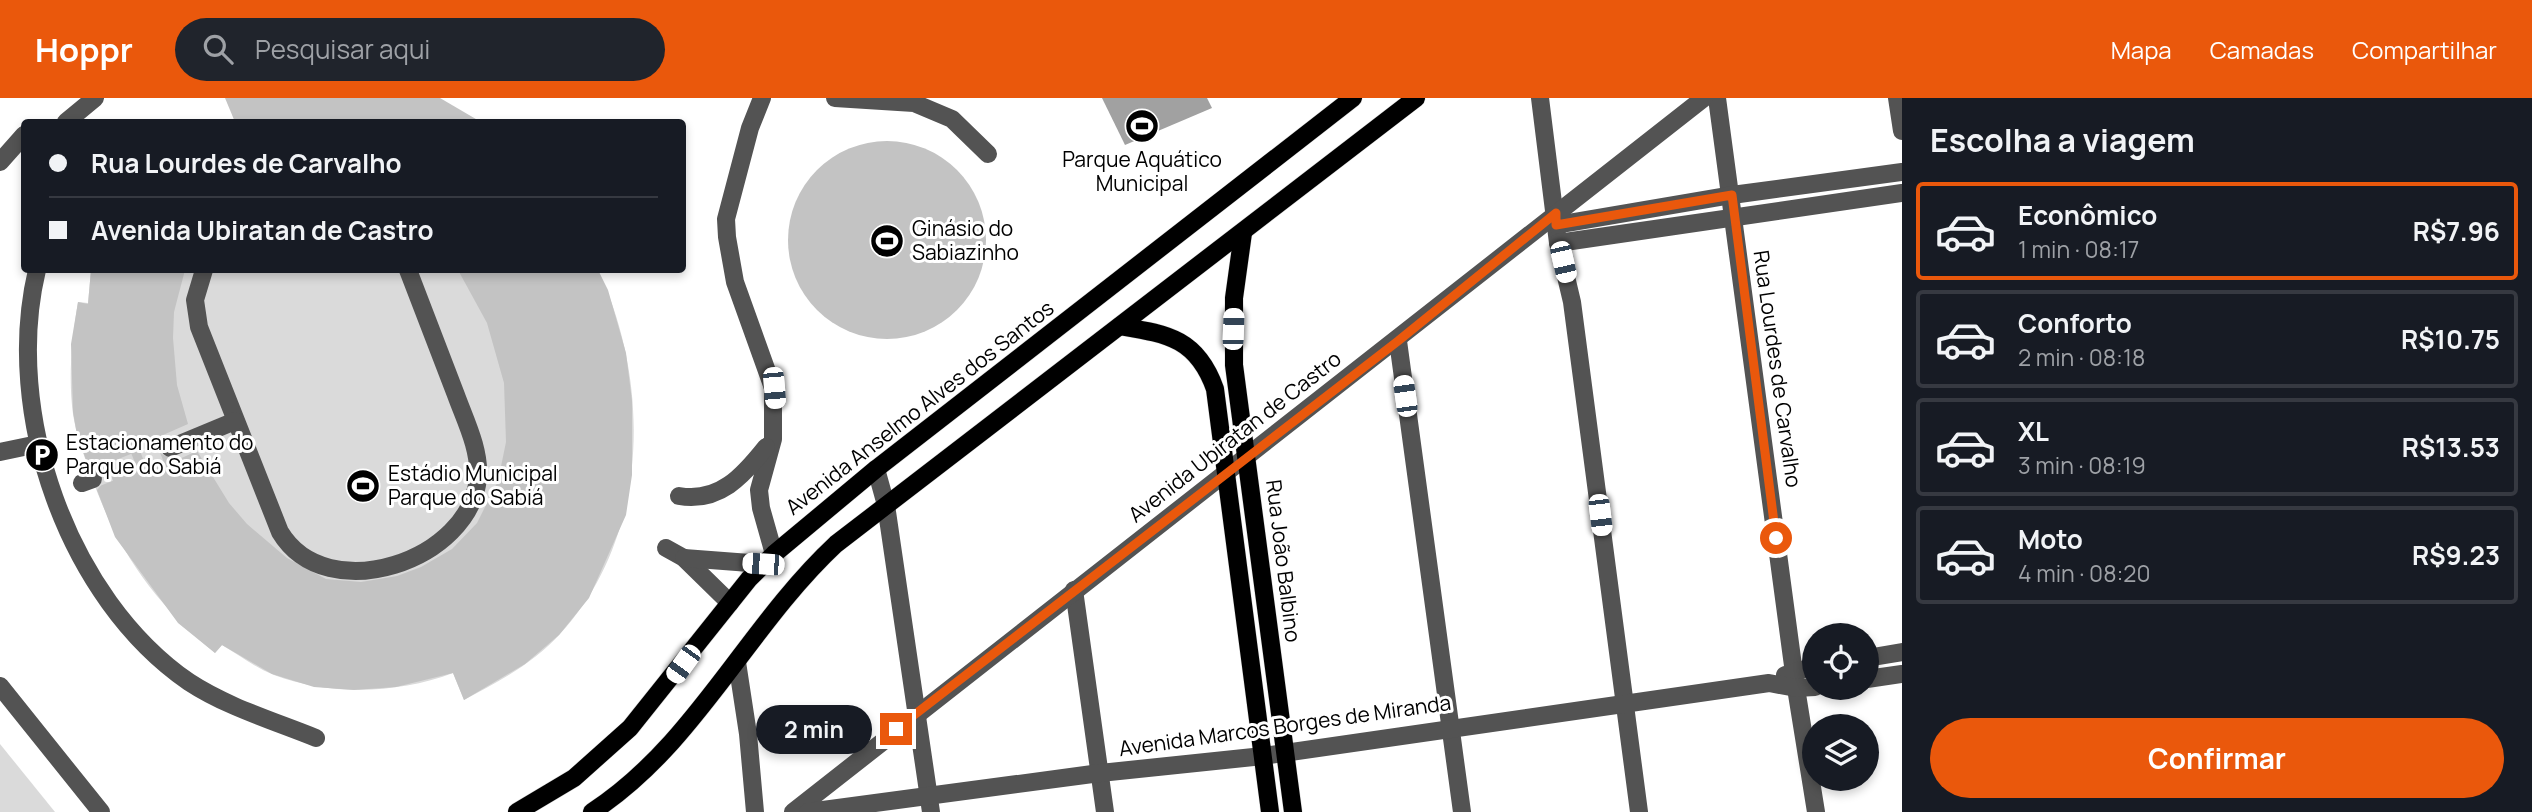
<!DOCTYPE html>
<html lang="pt">
<meta charset="utf-8">
<style>
:root{--surface:#171b24;--page:#20242c;--text:#f1f3f6;--muted:#9ea1a6;--line:#363941;--accent:#ea580c}
body{margin:0;font-family:Manrope,sans-serif;background:var(--page);color:var(--text);height:100vh;display:flex;flex-direction:column;font-size:26px;white-space:nowrap}
*{box-sizing:border-box;margin:0}
p{font-size:23px;color:var(--muted)}
.icon{flex:none;width:38px;height:38px;fill:none;stroke:currentColor;stroke-width:2;stroke-linecap:round;stroke-linejoin:round}
.map{position:relative;flex:1;overflow:hidden}
.sheet{display:flex;flex-direction:column;background:var(--surface);width:630px}
.sheet>*{flex:none}
.top-card{position:absolute;left:21px;top:21px;width:665px;height:154px;border-radius:7px;box-shadow:0 4px 10px #0003;display:grid;align-content:center;height:154px;padding:0 28px;background:var(--surface)}
.buttons{position:absolute;left:1802px;top:525px;display:grid;gap:14px}
.buttons a{display:grid;place-items:center;width:77px;height:77px;border-radius:50%;background:var(--surface);box-shadow:0 4px 10px #0003;font-size:35px}
.end{position:absolute;width:32px;height:32px;margin:-16px;border:9px solid #ea580c;background:#fff;box-shadow:0 0 0 4px #fff}
.from{border-radius:50%}
.bubble{position:absolute;height:49px;border-radius:24px;background:var(--surface);box-shadow:0 4px 10px #0003;font-size:23px;font-weight:700;line-height:49px;text-align:center}
.car{position:absolute;width:21px;height:42px;margin:-21px -10px;border-radius:9px;box-shadow:0 0 5px 2px #0007;background:linear-gradient(#fff 24%,#345 0 40%,#fff 0 76%,#345 0 86%,#fff 0)}
.top-card b{display:flex;align-items:center;gap:24px;height:66px;font-size:26px}
.top-card b+b{border-top:2px solid var(--line)}
.top-card i{width:18px;height:18px;background:var(--text)}
ul{padding:0;list-style:none}
li{display:flex;align-items:center;gap:21px;height:98px;margin:0 14px 10px;padding:0 14px;border:4px solid var(--line);border-radius:7px}
li div{flex:1}
li b{display:block;font-size:26px}
li em{font-style:normal;font-weight:700}
li.active{border-color:var(--accent)}
li>.icon{width:63px;height:63px;stroke-width:1.5}
h2{padding:0 28px;font-size:32px;line-height:84px}
.primary-button{display:flex;gap:14px;margin-top:auto;padding:14px 28px}
.primary-button a{flex:1;height:80px;border-radius:42px;background:var(--accent);color:#fff;font-size:28px;font-weight:700;line-height:80px;text-align:center}
header{display:flex;align-items:center;gap:42px;box-sizing:border-box;height:98px;padding:0 35px;background:var(--accent);color:#fff}
header strong{font-size:33px}
nav{display:flex;gap:38px;margin-inline-start:auto;font-size:24px}
.search{width:490px;height:63px;background:var(--page);display:flex;align-items:center;gap:18px;box-sizing:border-box;padding:0 24px;border-radius:38px;color:var(--muted);font-size:26px}
main{display:flex;flex:1;min-height:0}
.map>svg:first-child{display:block}
.green{fill:#dadada}
.water{fill:#a1a1a1}
.building{fill:#c3c3c3}
.lines{fill:none;stroke-linecap:round;stroke-linejoin:round}
.minor-tunnel{stroke:#d9d9d9;stroke-width:18;stroke-dasharray:18 9;stroke-linecap:butt}
.major-casing{stroke:#dbdbdb;stroke-width:19}
.minor{stroke:#535353;stroke-width:18}
.major{stroke:#000;stroke-width:18}
.route{stroke:#ea580c;stroke-width:9}
.labels{text-anchor:middle;stroke-width:6;stroke-linejoin:round;paint-order:stroke}
.poi-label{font-size:21px;fill:#000;stroke:#fff;text-anchor:start}
.street-label{font-size:21px;fill:#000;stroke:#fff}
</style>
<header>
<strong>Hoppr</strong>
<div class="search"><svg class="icon" aria-label="search" viewBox="0 0 24 24"><circle cx="10" cy="10" r="6"/><path d="M15 15l6 6"/></svg>Pesquisar aqui</div>
<nav><a>Mapa</a><a>Camadas</a><a>Compartilhar</a></nav>
</header>
<main>
<div class="map">
<svg width="1902" height="714" viewBox="0 0 1902 714">
<rect width="100%" height="100%" fill="#fff"/>
<g class="green">
<path d="M91,172H598C652,286 649,440 560,536C534,565 498,584 464,602L453,575C397,596 330,598 274,577C256,570 239,557 222,547L215,555C154,505 117,452 91,377C84,357 76,337 73,316C68,279 72,240 78,204L88,205Z"/>
<path d="M0,646L55,714H0Z"/>
</g>
<path class="water" d="M1102,0H1207L1212,10L1125,47Z"/>
<g class="building">
<path d="M225,0H440L481,24H235Z"/>
<circle cx="887" cy="142" r="99"/>
<path d="M91,172H185L174,214L173,240L177,287L188,326L163,337L160,355L175,363L197,353L229,405L247,426L287,460L326,481L361,484L397,478L421,469L452,451L477,425L498,383L506,344L504,285L487,225L458,172H598L608,192L626,255L632,303V377L626,417L589,500L559,537L525,566L464,602L453,575L396,589L354,592L314,589L272,576L222,547L215,555L178,525L115,439L97,392L104,384L103,377L96,370H89L77,337L73,314L71,246L78,204L88,206Z"/>
</g>
<g class="lines">
<path class="minor-tunnel" d="M93,381L170,350"/>
<g class="major-casing">
<g id="major">
<path d="M1243,135L1234,200V267L1293,714"/>
<path d="M1120,228C1167,236 1197,240 1215,291L1270,714"/>
<path d="M517,714L574,680L630,630L749,481L774,456L876,371L1353,0"/>
<path d="M592,714C695,647 747,529 836,446L1416,0"/>
</g>
</g>
<g class="minor">
<path d="M762,0L750,30L726,121L727,139L735,184L773,290V341L759,392L761,410L774,456"/>
<path d="M835,0L914,5L952,21L988,56"/>
<path d="M1540,0L1558,145L1572,204L1639,714"/>
<path d="M1717,0L1796,590L1816,714"/>
<path d="M1897,0L1902,33"/>
<path d="M66,24L95,0"/>
<path d="M0,64L24,37"/>
<path d="M1556,127L1732,97L1902,74"/>
<path d="M1558,145L1902,95"/>
<path d="M37,172C3,314 67,500 189,584C227,609 274,623 316,640"/>
<path d="M204,172L195,202L199,229L280,434C327,512 472,462 478,379C480,351 465,322 456,297C440,255 424,213 408,172"/>
<path d="M1398,243L1462,714"/>
<path d="M170,350L235,323"/>
<path d="M0,354L38,346"/>
<path d="M876,371L886,407L931,714"/>
<path d="M82,385L93,381"/>
<path d="M679,398C719,405 743,378 766,349"/>
<path d="M666,450L684,460L730,505"/>
<path d="M684,460L763,466"/>
<path d="M1074,492L1105,714"/>
<path d="M1867,560L1902,554"/>
<path d="M737,564L748,636L755,714"/>
<path d="M1785,577L1815,568"/>
<path d="M1867,581L1902,576"/>
<path d="M0,588L101,714"/>
<path d="M793,714L1704,0"/>
<path d="M808,714L1100,675L1263,658L1769,585L1796,590L1815,589"/>
</g>
<use href="#major" class="major"/>
</g>
<g class="lines">
<path class="route" d="M896,631L1398,243L1556,115V127L1732,97L1776,440"/>
</g>
<defs>
<g id="stadium-disc" transform="scale(1.75)"><circle r="9.5" fill="#000" stroke="#fff"/><path d="M0-5a6.5 5 0 1 0 0 10a6.5 5 0 1 0 0-10ZM-3.5-1.8h7v3.6h-7Z" fill="#fff"/></g>
<g id="parking-disc" transform="scale(1.75)"><circle r="9.5" fill="#000" stroke="#fff"/><path d="M-3.5-5.5H1a3.5 3.5 0 0 1 0 7H-1V5.5H-3.5ZM-1-3.4V-.6H.8a1.4 1.4 0 0 0 0-2.8Z" fill="#fff"/></g>
</defs>
<g fill-rule="evenodd">
<use href="#stadium-disc" x="1142" y="28"/>
<use href="#stadium-disc" x="887" y="143"/>
<use href="#parking-disc" x="42" y="357"/>
<use href="#stadium-disc" x="363" y="388"/>
</g>
<g class="labels">
<g class="poi-label">
<text x="1142" y="69" text-anchor="middle">Parque Aquático<tspan x="1142" dy="24">Municipal</tspan></text>
<text x="912" y="138">Ginásio do<tspan x="912" dy="24">Sabiazinho</tspan></text>
<text x="66" y="352">Estacionamento do<tspan x="66" dy="24">Parque do Sabiá</tspan></text>
<text x="388" y="383">Estádio Municipal<tspan x="388" dy="24">Parque do Sabiá</tspan></text>
</g>
<g class="street-label">
<text transform="translate(1777 271) rotate(82)" y="7">Rua Lourdes de Carvalho</text>
<text transform="translate(920 310) rotate(-38)" y="7">Avenida Anselmo Alves dos Santos</text>
<text transform="translate(1235 339) rotate(-38)" y="7">Avenida Ubiratan de Castro</text>
<text transform="translate(1283 463) rotate(83)" y="7">Rua João Balbino</text>
<text transform="translate(1285 628) rotate(-8)" y="7">Avenida Marcos Borges de Miranda</text>
</g>
</g>
</svg>
<div class="buttons">
<a><svg class="icon" aria-label="locate" viewBox="0 0 24 24"><circle cx="12" cy="12" r="6"/><path d="M12 2v4M12 18v4M2 12h4M18 12h4"/></svg></a>
<a><svg class="icon" aria-label="layers" viewBox="0 0 24 24"><path d="M12 4l9 5-9 5-9-5zM3 14l9 5 9-5"/></svg></a>
</div>
<i class="end from" style="left:1776px;top:440px"></i>
<i class="end" style="left:896px;top:631px"></i>
<div class="bubble" style="left:756px;top:607px;width:116px">2 min</div>
<i class="car" style="left:1563px;top:164px;rotate:167deg"></i>
<i class="car" style="left:1233px;top:231px;rotate:2deg"></i>
<i class="car" style="left:774px;top:290px;rotate:175deg"></i>
<i class="car" style="left:1405px;top:298px;rotate:352deg"></i>
<i class="car" style="left:1600px;top:417px;rotate:173deg"></i>
<i class="car" style="left:763px;top:466px;rotate:274deg"></i>
<i class="car" style="left:683px;top:566px;rotate:216deg"></i>
<div class="top-card">
<b><i class="from"></i>Rua Lourdes de Carvalho</b>
<b><i></i>Avenida Ubiratan de Castro</b>
</div>
</div>
<section class="sheet">
<h2>Escolha a viagem</h2>
<ul>
<li class="active"><svg class="icon" aria-label="car" viewBox="0 0 24 24"><path d="M5 17H2v-5l4-1 3-4h7l3 4 3 1v5h-3M9 17h6M6 11h13"/><circle cx="7" cy="17" r="2"/><circle cx="17" cy="17" r="2"/></svg><div><b>Econômico</b><p>1 min · 08:17</p></div><em>R$7.96</em></li>
<li><svg class="icon" aria-label="car" viewBox="0 0 24 24"><path d="M5 17H2v-5l4-1 3-4h7l3 4 3 1v5h-3M9 17h6M6 11h13"/><circle cx="7" cy="17" r="2"/><circle cx="17" cy="17" r="2"/></svg><div><b>Conforto</b><p>2 min · 08:18</p></div><em>R$10.75</em></li>
<li><svg class="icon" aria-label="car" viewBox="0 0 24 24"><path d="M5 17H2v-5l4-1 3-4h7l3 4 3 1v5h-3M9 17h6M6 11h13"/><circle cx="7" cy="17" r="2"/><circle cx="17" cy="17" r="2"/></svg><div><b>XL</b><p>3 min · 08:19</p></div><em>R$13.53</em></li>
<li><svg class="icon" aria-label="car" viewBox="0 0 24 24"><path d="M5 17H2v-5l4-1 3-4h7l3 4 3 1v5h-3M9 17h6M6 11h13"/><circle cx="7" cy="17" r="2"/><circle cx="17" cy="17" r="2"/></svg><div><b>Moto</b><p>4 min · 08:20</p></div><em>R$9.23</em></li>
</ul>
<div class="primary-button"><a>Confirmar</a></div>
</section>
</main>
